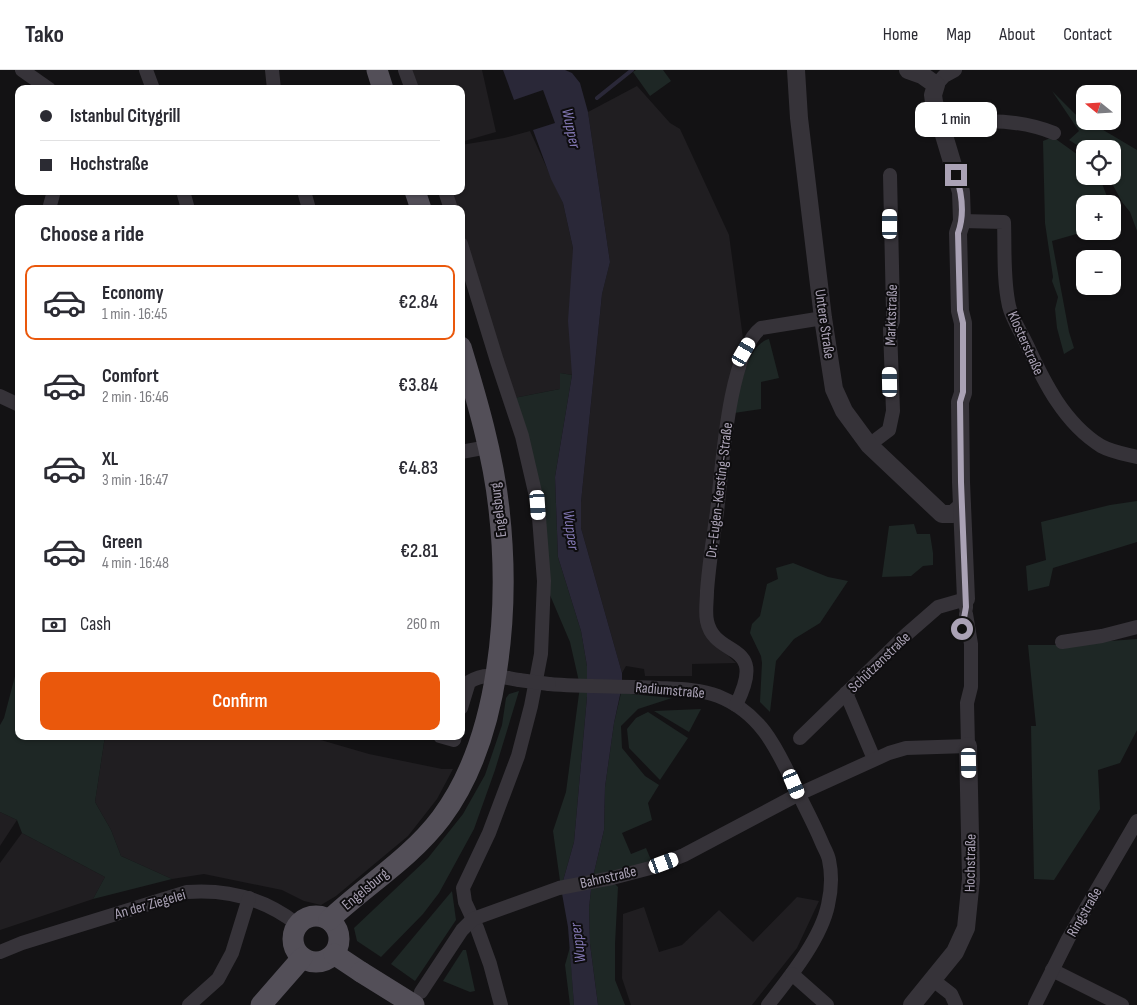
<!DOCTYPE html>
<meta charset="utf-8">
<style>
:root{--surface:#fff;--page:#f2f2f3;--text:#2b2b33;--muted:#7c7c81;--line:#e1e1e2;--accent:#ea580c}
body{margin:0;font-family:"Sofia Sans Condensed",sans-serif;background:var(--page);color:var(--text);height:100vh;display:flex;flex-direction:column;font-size:19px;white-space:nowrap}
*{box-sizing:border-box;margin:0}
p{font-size:16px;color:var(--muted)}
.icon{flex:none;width:28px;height:28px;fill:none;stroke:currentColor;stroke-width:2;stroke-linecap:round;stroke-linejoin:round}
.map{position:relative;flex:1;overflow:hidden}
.details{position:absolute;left:15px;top:135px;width:450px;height:535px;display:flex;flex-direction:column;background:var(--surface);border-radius:10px;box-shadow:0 1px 4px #0004}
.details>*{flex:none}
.top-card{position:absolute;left:15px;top:15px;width:450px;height:110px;border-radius:10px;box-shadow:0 1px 4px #0004;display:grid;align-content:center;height:110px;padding:0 25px;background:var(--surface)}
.needle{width:32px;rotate:288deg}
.fabs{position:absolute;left:1076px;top:15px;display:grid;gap:10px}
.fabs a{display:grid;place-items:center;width:45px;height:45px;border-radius:10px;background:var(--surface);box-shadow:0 1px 4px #0004;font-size:25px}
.end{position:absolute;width:22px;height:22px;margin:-11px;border:6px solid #aaa2b5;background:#111;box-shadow:0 0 0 2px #111}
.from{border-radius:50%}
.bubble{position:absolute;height:35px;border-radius:10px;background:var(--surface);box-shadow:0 1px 4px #0004;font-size:16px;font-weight:600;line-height:35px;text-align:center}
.car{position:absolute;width:15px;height:30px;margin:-15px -8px;border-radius:6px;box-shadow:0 0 4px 1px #0007;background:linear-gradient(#fff 24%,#345 0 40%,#fff 0 76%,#345 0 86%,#fff 0)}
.top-card b{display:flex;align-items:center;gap:18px;height:48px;font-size:19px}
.top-card b+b{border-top:1px solid var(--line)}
.top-card i{width:12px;height:12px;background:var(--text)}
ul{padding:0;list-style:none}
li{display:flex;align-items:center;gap:15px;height:75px;margin:0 10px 8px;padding:0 15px;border:2px solid transparent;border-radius:10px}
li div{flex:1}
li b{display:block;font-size:19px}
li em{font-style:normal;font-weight:600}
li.on{border-color:var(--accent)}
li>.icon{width:45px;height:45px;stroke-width:1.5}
h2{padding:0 25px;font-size:22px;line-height:60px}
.pay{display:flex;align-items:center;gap:12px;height:55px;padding:0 25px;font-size:19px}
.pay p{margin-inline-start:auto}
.action{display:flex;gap:10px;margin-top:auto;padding:10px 25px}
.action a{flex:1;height:58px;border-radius:10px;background:var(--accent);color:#fff;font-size:20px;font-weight:600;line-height:58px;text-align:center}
header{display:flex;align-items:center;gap:30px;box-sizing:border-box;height:70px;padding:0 25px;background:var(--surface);border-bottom:1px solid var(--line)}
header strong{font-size:24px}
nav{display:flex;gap:28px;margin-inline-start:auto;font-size:18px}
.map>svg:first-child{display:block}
.built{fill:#201e21}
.green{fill:#1e2725}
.water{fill:#2a2838}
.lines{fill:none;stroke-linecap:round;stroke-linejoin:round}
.stream{stroke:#2a2838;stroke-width:4}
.minor{stroke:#363339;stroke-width:14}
.tertiary{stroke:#363339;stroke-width:18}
.primary{stroke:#534f58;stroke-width:21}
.minor-bridge{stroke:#363339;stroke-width:14}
.primary-bridge{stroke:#534f58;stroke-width:21}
.route{stroke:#aaa2b5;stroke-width:6}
.labels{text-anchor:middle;stroke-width:4;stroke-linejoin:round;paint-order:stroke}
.street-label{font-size:15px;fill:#aaa2b5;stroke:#0e0d0f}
.water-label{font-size:16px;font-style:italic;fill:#8277b3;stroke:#0e0d0f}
</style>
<header>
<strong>Tako</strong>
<nav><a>Home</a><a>Map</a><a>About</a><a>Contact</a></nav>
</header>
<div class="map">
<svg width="1137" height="935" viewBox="0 0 1137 935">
<rect width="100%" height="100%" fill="#131214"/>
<g class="built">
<path d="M407,0H482L496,62L461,72V19H413Z"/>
<path d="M637,16L670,53L680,59L729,165L743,268L735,303L710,465L714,573L736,593L692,594V606H645L644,599L626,596L622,603L581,458V432L602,224L610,192L588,42Z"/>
<path d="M530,61L563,133L573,178L572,305L560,303V319L514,328L461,174V139H451L445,121H461V75L504,68Z"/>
<path d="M105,666H307L369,684L442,699H453L437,729L408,766L336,826L321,835L304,831L282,820L204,804L172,809L121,786L111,760L95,732Z"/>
<path d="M0,742L17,750L0,776Z"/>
<path d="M22,763L105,807L93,829L0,860V793Z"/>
<path d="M797,827L819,831L797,878L752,935H631L622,908L623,844L644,837L659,882L682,875L719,840L753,872Z"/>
</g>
<g class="green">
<path d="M636,0H663L671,11L650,26L633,2Z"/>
<path d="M1052,21L1075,44L1085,50V51H1088L1137,80V161L1130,142L1122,132L1108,106H1112V79H1085V80L1069,70L1079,61Z"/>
<path d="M1053,67L1085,90V106H1099L1110,134H1085V161H1087L1052,171L1069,262L1074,278L1064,284L1057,258L1055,239L1058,227L1052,211L1053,207L1045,153L1043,71Z"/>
<path d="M769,269L779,308L761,312V339L734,343C740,322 746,275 769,269Z"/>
<path d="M560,303L572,305L555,407L558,487L581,561L587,596V627L574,772L561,818L553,761L566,722L580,616L570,572L544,511L514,328L560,319Z"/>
<path d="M1137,431V472L1053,498L1049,516L1028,521L1026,496L1046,490L1041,452L1110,435Z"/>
<path d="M914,454L917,464H930L933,483V495L923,496L911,506L882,507L889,456Z"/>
<path d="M793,493L828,507L848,511L820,553L794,569L776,591L770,642L760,632L762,593L761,586L750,563L752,554L760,546L767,514L778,509L776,498Z"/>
<path d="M1137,569V660L1120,693L1098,700L1100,739L1054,810L1034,809L1031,656H1036L1028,575H1056Z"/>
<path d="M19,591V666H105L95,732L111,760L121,786L172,809L93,829L105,807L22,763L17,750L0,742V655L4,648Z"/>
<path d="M519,621L495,700L474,759L439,823L423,844L381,887L357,871L354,858L428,788L463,744L485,705L502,655L506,628L509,624Z"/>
<path d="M621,623L672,628L638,639L621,656L622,678L645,706L659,715L648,733L652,750L622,763L631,784L646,778L654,797L613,812L618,817L615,874V910L625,935H598L590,874L589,838L592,811L604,760L605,717L614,653Z"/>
<path d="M701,639L689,662L654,641Z"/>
<path d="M648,642L688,668L660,710L629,678L627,659L636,648Z"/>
<path d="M452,821L456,850L415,911L391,894Z"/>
<path d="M570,877L574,935H570L565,895Z"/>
<path d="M463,880H466L475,921L470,922L443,911Z"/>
</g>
<path class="water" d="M503,0H565L572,3L580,13L588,42L610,192L602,224L581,432V458L622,603V616L614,653L605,717L604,760L592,811L589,838L590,874L598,935H574L568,857L561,818L574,772L587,627V596L581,561L558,487L555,407L572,305L568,251L573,178L563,133L551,109L533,60L555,53L543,20L514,30Z"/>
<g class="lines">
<path class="stream" d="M597,28L632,0"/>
<g class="minor">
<path d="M22,0L49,19"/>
<path d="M146,0L153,19"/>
<path d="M272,0L274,19"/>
<path d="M405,0L412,19"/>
<path d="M936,15L944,6L955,0"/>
<path d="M941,56C978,49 1019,49 1054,63"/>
<path d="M183,121L188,139"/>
<path d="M304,121L309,139"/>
<path d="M445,121L451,139"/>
<path d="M49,139L54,121"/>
<path d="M962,151L1004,152C1005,179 1003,209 1009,236C1012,249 1021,262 1027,275C1044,312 1064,353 1101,376C1112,382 1125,384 1137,387"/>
<path d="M461,174L497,291L522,366L538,435L544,511L541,584L531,636L518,686L489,763L463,818L465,832L477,858L490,894L501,935"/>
<path d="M0,326L19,335"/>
<path d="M869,375L889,360L893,341L890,259L893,251V241L890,105"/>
<path d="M461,382L488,377"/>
<path d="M1062,572L1102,566L1137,557"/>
<path d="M549,614C585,617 622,616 658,618C678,619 699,619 718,626C764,644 779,684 799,725C807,741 815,756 822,773C824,778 828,784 829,790C832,804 831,822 828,835C821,869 789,908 768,935"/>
<path d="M846,623L874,689"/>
<path d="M736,635C769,569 715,590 707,551C705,542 707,531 707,521C709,495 713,468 717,442C722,401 728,283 761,258L823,248"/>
<path d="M461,638L469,612C486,601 501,607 519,610"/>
<path d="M440,666L454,670L455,666"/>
<path d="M800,668L907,564L938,537L966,529V538"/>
<path d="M0,882L22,873L187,822C227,819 265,829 297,854"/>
<path d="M1052,900L1122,935"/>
<path d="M792,904L827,935"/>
<path d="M933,910L951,924L956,935"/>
<path d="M421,922L462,860L473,849L559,818L612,808L654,797L684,785L799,724L889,683L906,678L968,676L967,633L971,617V574L966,544"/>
<path d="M189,935L218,909L232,883L249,828"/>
<path d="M1035,935L1068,869L1137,751"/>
</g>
<g class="tertiary">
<path d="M796,0L799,48L823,248L834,319L844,341L869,375L942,444H953L962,436"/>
<path d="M908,0L922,5L936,15L933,25L934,32L961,122L962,151L958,163L960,241L963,253V323L960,332L961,412L966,529"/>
<path d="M912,935L955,882L966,858L971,809L968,676"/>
</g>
<g class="primary">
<path d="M377,0L383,19"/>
<path d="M415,121L421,139"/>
<circle cx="316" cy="869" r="23"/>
<path d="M329,850C366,815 410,789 441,748C501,668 510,536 499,439C493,384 477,330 461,277"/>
<path d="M334,884L361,902"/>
<path d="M261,935L302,888"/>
</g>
<path class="minor-bridge" d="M519,610L549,614"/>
<path class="primary-bridge" d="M361,902L414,935"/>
</g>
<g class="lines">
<path class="route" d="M956,105C962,124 965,144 958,163L960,240L963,253V322L960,332L961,412L966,537L962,559"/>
</g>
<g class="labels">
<g class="street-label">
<text transform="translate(891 245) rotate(-88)" y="5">Marktstraße</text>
<text transform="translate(825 254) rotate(82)" y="5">Untere Straße</text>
<text transform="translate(1026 273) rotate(66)" y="5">Klosterstraße</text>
<text transform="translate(719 420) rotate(-83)" y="5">Dr.-Eugen-Kersting-Straße</text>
<text transform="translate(498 440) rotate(-97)" y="5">Engelsburg</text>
<text transform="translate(879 592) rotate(-44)" y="5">Schützenstraße</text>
<text transform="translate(670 620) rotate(5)" y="5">Radiumstraße</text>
<text transform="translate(970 793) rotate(-89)" y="5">Hochstraße</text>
<text transform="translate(608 807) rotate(-13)" y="5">Bahnstraße</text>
<text transform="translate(365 819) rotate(-40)" y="5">Engelsburg</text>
<text transform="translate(150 834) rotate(-16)" y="5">An der Ziegelei</text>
<text transform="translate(1084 842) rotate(-60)" y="5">Ringstraße</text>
</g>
<g class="water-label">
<text transform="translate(572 58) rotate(78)" y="6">Wupper</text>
<text transform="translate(572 460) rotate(82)" y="6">Wupper</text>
<text transform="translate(577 873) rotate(-97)" y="6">Wupper</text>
</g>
</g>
</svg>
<div class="fabs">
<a><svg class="needle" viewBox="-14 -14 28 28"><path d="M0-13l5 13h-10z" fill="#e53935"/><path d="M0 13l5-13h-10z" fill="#7c7c81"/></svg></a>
<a><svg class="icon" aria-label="locate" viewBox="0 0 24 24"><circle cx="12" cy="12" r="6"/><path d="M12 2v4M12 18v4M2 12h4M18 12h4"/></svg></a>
<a>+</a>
<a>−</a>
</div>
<i class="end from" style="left:962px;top:559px"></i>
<i class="end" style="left:956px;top:105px"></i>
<div class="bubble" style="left:915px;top:32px;width:82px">1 min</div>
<i class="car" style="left:890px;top:154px;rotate:0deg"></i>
<i class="car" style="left:744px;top:282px;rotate:30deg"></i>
<i class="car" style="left:890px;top:312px;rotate:359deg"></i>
<i class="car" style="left:538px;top:435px;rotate:176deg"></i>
<i class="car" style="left:969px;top:693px;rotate:179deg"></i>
<i class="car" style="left:794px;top:714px;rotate:157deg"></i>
<i class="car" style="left:664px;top:793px;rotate:70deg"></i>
<div class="top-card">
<b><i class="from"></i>Istanbul Citygrill</b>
<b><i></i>Hochstraße</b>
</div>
<section class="details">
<h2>Choose a ride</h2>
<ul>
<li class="on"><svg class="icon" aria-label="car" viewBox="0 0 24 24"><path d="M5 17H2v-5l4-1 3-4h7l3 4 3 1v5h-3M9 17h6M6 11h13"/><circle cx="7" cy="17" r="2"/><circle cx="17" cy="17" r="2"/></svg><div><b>Economy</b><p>1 min · 16:45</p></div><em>€2.84</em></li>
<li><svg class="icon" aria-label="car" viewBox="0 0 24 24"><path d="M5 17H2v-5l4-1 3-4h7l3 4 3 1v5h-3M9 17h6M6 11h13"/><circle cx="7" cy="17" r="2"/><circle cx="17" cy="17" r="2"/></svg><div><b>Comfort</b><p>2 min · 16:46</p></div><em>€3.84</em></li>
<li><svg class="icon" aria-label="car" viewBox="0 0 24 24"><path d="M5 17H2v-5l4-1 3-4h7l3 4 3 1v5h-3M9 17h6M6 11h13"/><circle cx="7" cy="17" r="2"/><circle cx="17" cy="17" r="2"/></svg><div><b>XL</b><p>3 min · 16:47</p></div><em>€4.83</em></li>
<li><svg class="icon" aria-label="car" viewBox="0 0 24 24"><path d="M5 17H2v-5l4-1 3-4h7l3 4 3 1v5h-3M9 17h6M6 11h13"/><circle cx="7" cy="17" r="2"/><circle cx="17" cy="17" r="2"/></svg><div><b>Green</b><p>4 min · 16:48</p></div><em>€2.81</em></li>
</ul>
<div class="pay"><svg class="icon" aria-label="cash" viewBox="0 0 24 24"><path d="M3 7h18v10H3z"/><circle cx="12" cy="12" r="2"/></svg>Cash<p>260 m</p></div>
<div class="action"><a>Confirm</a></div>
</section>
</div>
